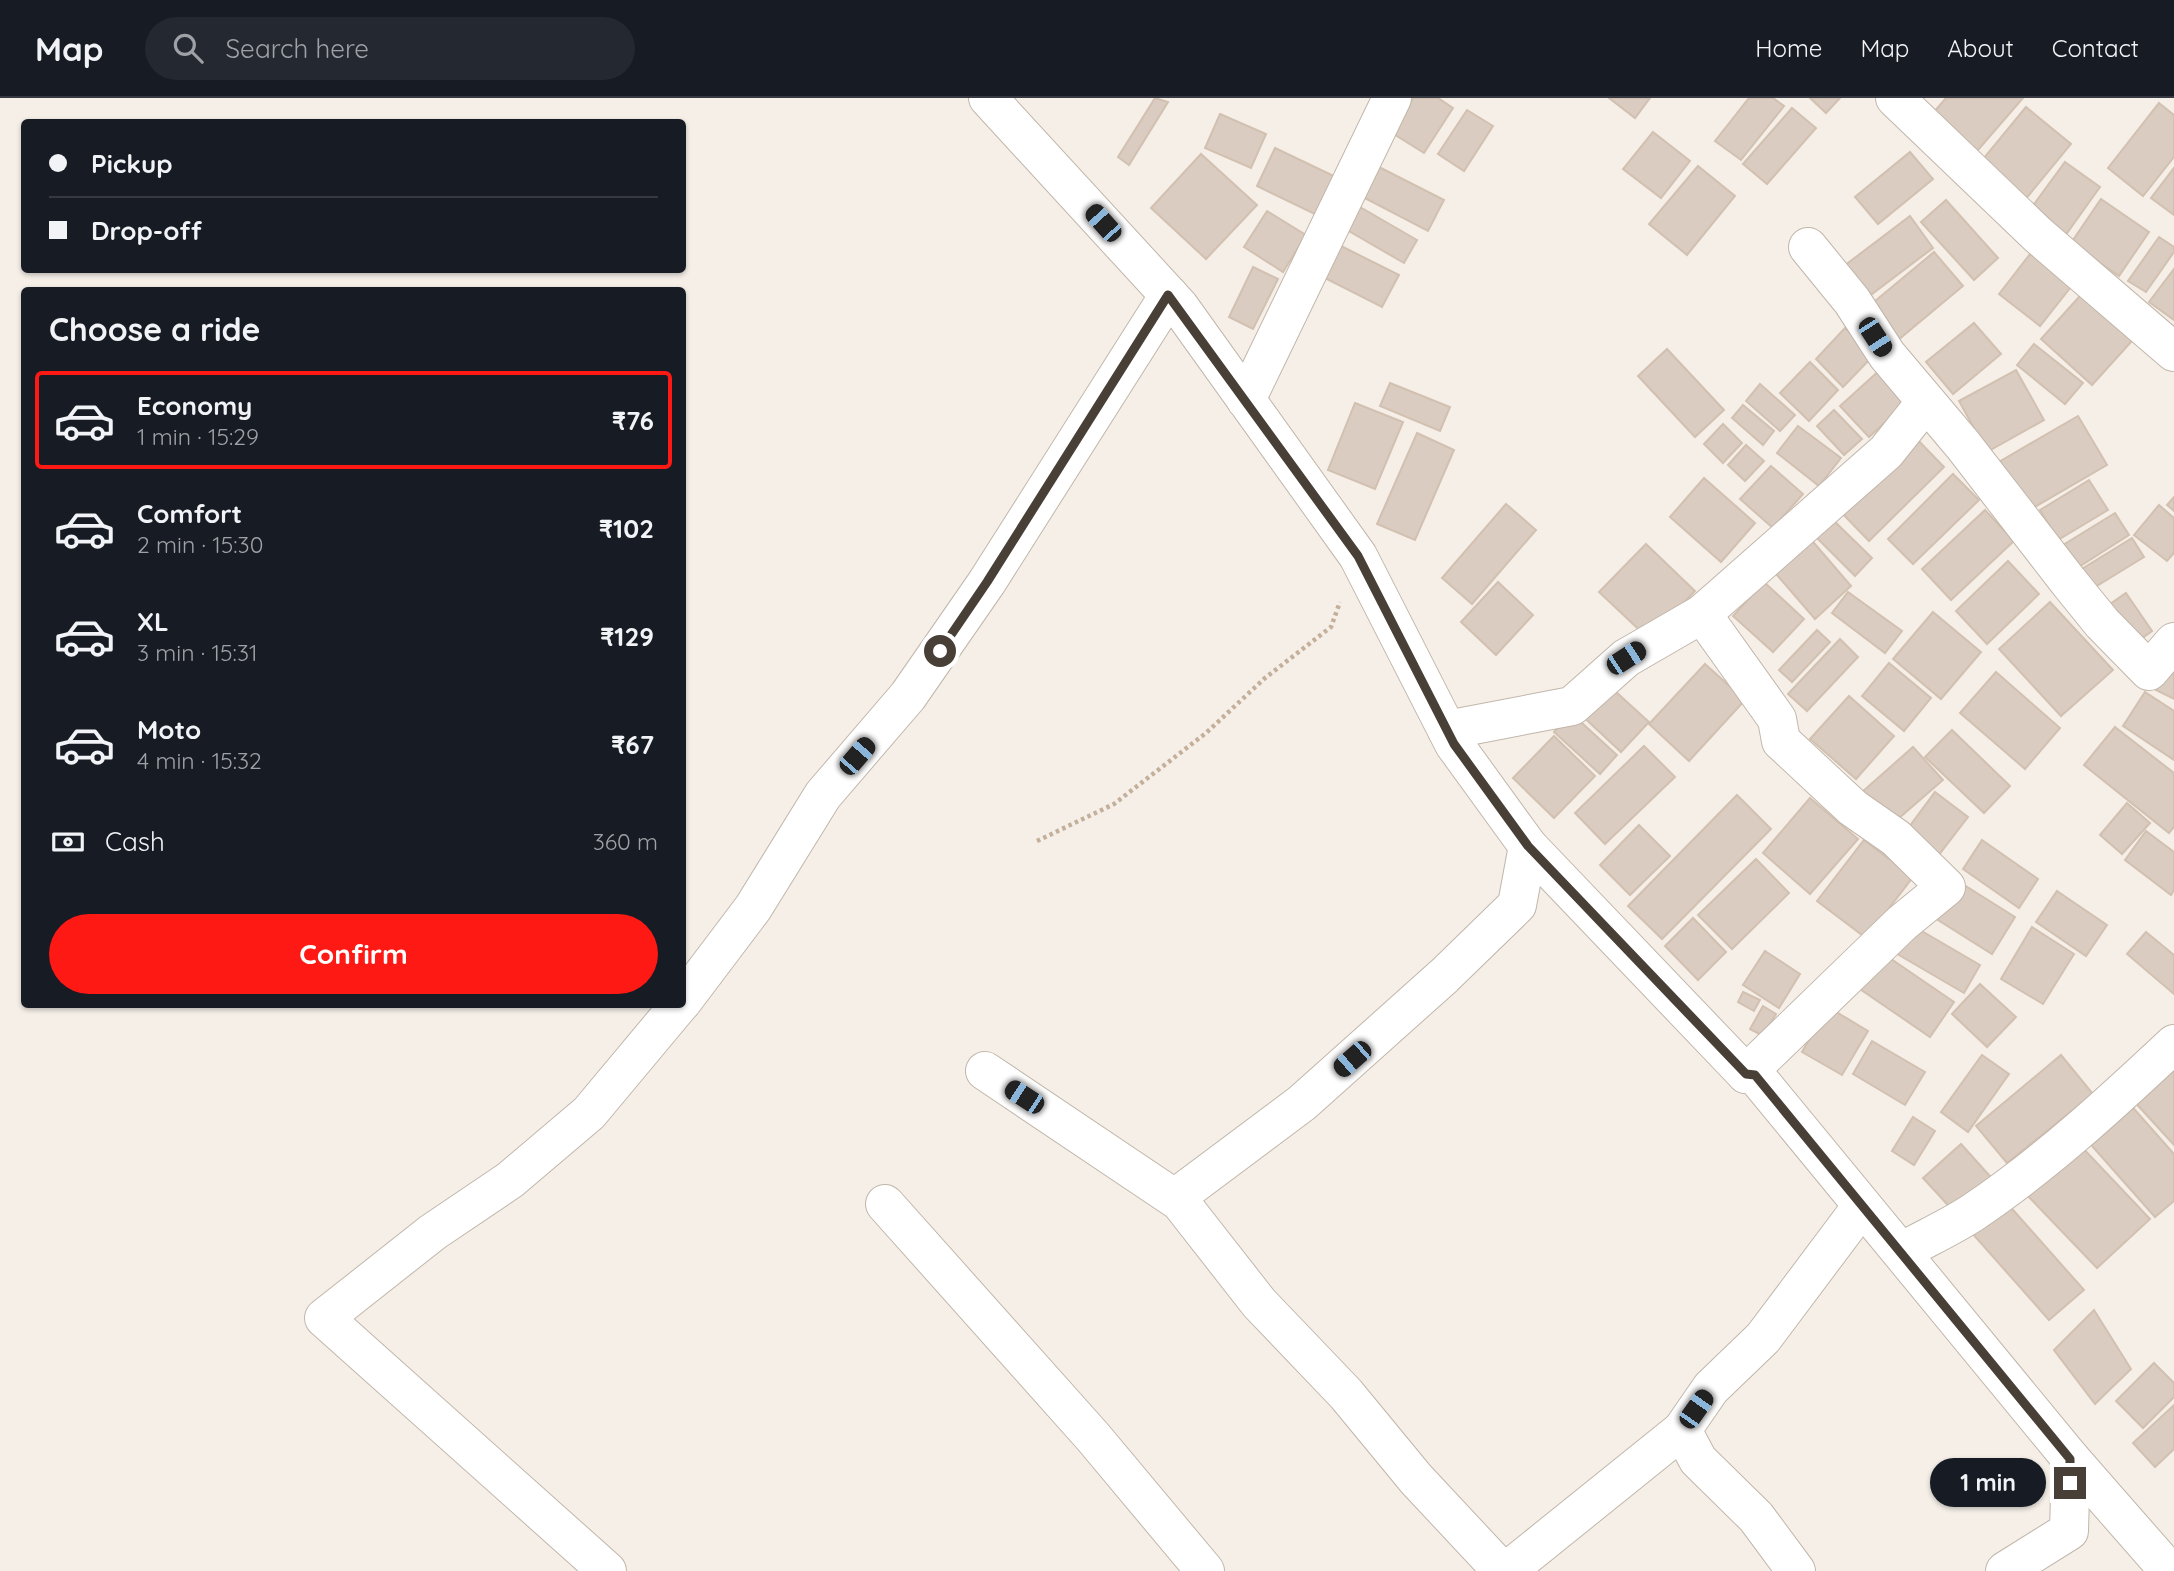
<!DOCTYPE html>
<meta charset="utf-8">
<style>
:root{--surface:#171b24;--page:#242831;--text:#f1f3f6;--muted:#9ea1a6;--line:#363941;--accent:#ff1914}
body{margin:0;font-family:Quicksand,sans-serif;background:var(--page);color:var(--text);height:100vh;display:flex;flex-direction:column;font-size:26px;white-space:nowrap}
*{box-sizing:border-box;margin:0}
p{font-size:23px;color:var(--muted)}
.icon{flex:none;width:38px;height:38px;fill:none;stroke:currentColor;stroke-width:2;stroke-linecap:round;stroke-linejoin:round}
.map{position:relative;flex:1;overflow:hidden}
.side{position:absolute;left:21px;top:189px;width:665px;height:721px;display:flex;flex-direction:column;background:var(--surface);border-radius:7px;box-shadow:0 2px 5px #0004}
.side>*{flex:none}
.guide{position:absolute;left:21px;top:21px;width:665px;height:154px;border-radius:7px;box-shadow:0 2px 5px #0004;display:grid;align-content:center;height:154px;padding:0 28px;background:var(--surface)}
.end{position:absolute;width:32px;height:32px;margin:-16px;border:9px solid #483f36;background:#fff;box-shadow:0 0 0 4px #fff}
.from{border-radius:50%}
.bubble{position:absolute;height:49px;border-radius:24px;background:var(--surface);box-shadow:0 2px 5px #0004;font-size:23px;font-weight:700;line-height:49px;text-align:center}
.car{position:absolute;width:21px;height:42px;margin:-21px -10px;border-radius:9px;box-shadow:0 0 5px 2px #0007;background:linear-gradient(#222 24%,#8ab4d8 0 40%,#222 0 76%,#8ab4d8 0 86%,#222 0)}
.guide b{display:flex;align-items:center;gap:24px;height:66px;font-size:26px}
.guide b+b{border-top:2px solid var(--line)}
.guide i{width:18px;height:18px;background:var(--text)}
ul{padding:0;list-style:none}
li{display:flex;align-items:center;gap:21px;height:98px;margin:0 14px 10px;padding:0 14px;border:4px solid transparent;border-radius:7px}
li div{flex:1}
li b{display:block;font-size:26px}
li em{font-style:normal;font-weight:700}
li.on{border-color:var(--accent)}
li>.icon{width:63px;height:63px;stroke-width:1.5}
h2{padding:0 28px;font-size:32px;line-height:84px}
.pay{display:flex;align-items:center;gap:18px;height:77px;padding:0 28px;font-size:26px}
.pay p{margin-inline-start:auto}
.primary-button{display:flex;gap:14px;margin-top:auto;padding:14px 28px}
.primary-button a{flex:1;height:80px;border-radius:42px;background:var(--accent);color:#fff;font-size:28px;font-weight:700;line-height:80px;text-align:center}
header{display:flex;align-items:center;gap:42px;box-sizing:border-box;height:98px;padding:0 35px;background:var(--surface);border-bottom:2px solid var(--line)}
header strong{font-size:33px}
nav{display:flex;gap:38px;margin-inline-start:auto;font-size:24px}
.search{width:490px;height:63px;background:var(--page);display:flex;align-items:center;gap:18px;box-sizing:border-box;padding:0 24px;border-radius:38px;color:var(--muted);font-size:26px}
.map>svg:first-child{display:block}
.building{fill:#daccc0;stroke:#d2c0b0;stroke-width:2}
.lines{fill:none;stroke-linecap:round;stroke-linejoin:round}
.minor-casing{stroke:#c1b6aa;stroke-width:40}
.path{stroke:#c3af9a;stroke-width:4.5;stroke-dasharray:3.5 3.5;stroke-linecap:butt}
.minor{stroke:#fff;stroke-width:38}
.route{stroke:#483f36;stroke-width:9}
</style>
<header>
<strong>Map</strong>
<div class="search"><svg class="icon" aria-label="search" viewBox="0 0 24 24"><circle cx="10" cy="10" r="6"/><path d="M15 15l6 6"/></svg>Search here</div>
<nav><a>Home</a><a>Map</a><a>About</a><a>Contact</a></nav>
</header>
<div class="map">
<svg width="2174" height="1473" viewBox="0 0 2174 1473">
<rect width="100%" height="100%" fill="#f5efe8"/>
<g class="building">
<path d="M1155,0L1168,4L1129,67L1118,59Z"/>
<path d="M1413,0H1438L1453,10L1424,55L1392,35Z"/>
<path d="M1609,0H1650L1635,20Z"/>
<path d="M1749,0H1773L1784,8L1741,62L1715,43Z"/>
<path d="M1810,0H1840L1826,15Z"/>
<path d="M1946,0H2023L1971,60L1927,22Z"/>
<path d="M2159,5L2174,17V59L2143,98L2108,70Z"/>
<path d="M2026,9L2071,46L2019,109L1974,72Z"/>
<path d="M1792,10L1816,30L1767,86L1743,66Z"/>
<path d="M1467,12L1493,28L1464,73L1438,56Z"/>
<path d="M1220,16L1266,36L1251,70L1205,50Z"/>
<path d="M1653,34L1690,63L1661,100L1623,71Z"/>
<path d="M1275,50L1340,81L1321,119L1257,88Z"/>
<path d="M1910,54L1933,81L1878,126L1855,99Z"/>
<path d="M1201,56L1257,107L1206,161L1151,110Z"/>
<path d="M2065,64L2100,89L2062,142L2026,117Z"/>
<path d="M1375,67L1444,102L1428,133L1359,97Z"/>
<path d="M1698,68L1735,98L1687,157L1649,126Z"/>
<path d="M2174,70V117L2151,100Z"/>
<path d="M2101,101L2149,134L2119,178L2071,145Z"/>
<path d="M1946,102L1998,160L1974,182L1921,124Z"/>
<path d="M1360,109L1417,142L1404,165L1347,132Z"/>
<path d="M1267,113L1306,137L1283,174L1244,149Z"/>
<path d="M1910,118L1933,150L1868,199L1844,168Z"/>
<path d="M2159,139L2174,149V154L2146,194L2128,183Z"/>
<path d="M1337,146L1399,177L1382,209L1321,178Z"/>
<path d="M2037,147L2078,180L2040,228L1999,196Z"/>
<path d="M1934,154L1963,188L1898,242L1869,208Z"/>
<path d="M1253,169L1278,181L1253,231L1229,219Z"/>
<path d="M2174,171V222L2149,204Z"/>
<path d="M2089,188L2140,234L2092,287L2041,241Z"/>
<path d="M1974,225L2001,256L1953,296L1926,264Z"/>
<path d="M1845,230L1874,257L1843,289L1816,261Z"/>
<path d="M2034,246L2083,285L2065,306L2017,267Z"/>
<path d="M1667,251L1724,312L1695,339L1638,278Z"/>
<path d="M1810,264L1838,292L1809,323L1780,295Z"/>
<path d="M1881,271L1910,302L1869,339L1840,308Z"/>
<path d="M2016,272L2044,322L1987,354L1959,303Z"/>
<path d="M1390,285L1450,309L1440,333L1380,308Z"/>
<path d="M1760,286L1795,317L1780,333L1746,303Z"/>
<path d="M1355,305L1403,324L1375,391L1328,372Z"/>
<path d="M1743,307L1774,333L1763,347L1732,320Z"/>
<path d="M1834,312L1862,341L1844,357L1817,328Z"/>
<path d="M2078,318L2107,367L2026,414L1997,365Z"/>
<path d="M1723,326L1742,345L1723,365L1704,346Z"/>
<path d="M1798,328L1841,360L1819,388L1777,355Z"/>
<path d="M1910,334L1944,369L1869,443L1835,408Z"/>
<path d="M1417,335L1454,352L1415,442L1377,426Z"/>
<path d="M1746,347L1764,363L1745,383L1728,367Z"/>
<path d="M1771,368L1803,396L1773,430L1740,401Z"/>
<path d="M1953,376L1979,402L1913,466L1888,441Z"/>
<path d="M1704,380L1755,425L1721,464L1670,419Z"/>
<path d="M2089,382L2108,412L2058,442L2040,412Z"/>
<path d="M2174,399V413L2167,407Z"/>
<path d="M1506,406L1536,432L1472,506L1442,480Z"/>
<path d="M2159,407L2174,420V455L2167,463L2134,437Z"/>
<path d="M1985,412L2014,443L1951,502L1922,471Z"/>
<path d="M2115,415L2129,437L2077,470L2063,447Z"/>
<path d="M1827,416L1872,460L1855,478L1810,433Z"/>
<path d="M1808,438L1851,488L1815,521L1771,470Z"/>
<path d="M2132,440L2144,459L2092,491L2080,472Z"/>
<path d="M1646,446L1695,493L1649,541L1599,494Z"/>
<path d="M2008,463L2039,496L1987,546L1956,513Z"/>
<path d="M1498,484L1533,517L1496,557L1461,524Z"/>
<path d="M1764,484L1804,521L1773,554L1733,518Z"/>
<path d="M1848,494L1902,533L1885,555L1832,515Z"/>
<path d="M2126,495L2152,533L2130,549L2103,511Z"/>
<path d="M2050,504L2113,572L2061,618L1999,551Z"/>
<path d="M1933,514L1981,554L1941,601L1893,561Z"/>
<path d="M1817,532L1830,544L1792,584L1779,572Z"/>
<path d="M1840,541L1858,559L1807,613L1788,596Z"/>
<path d="M2174,559V601L2156,592Z"/>
<path d="M1889,565L1931,600L1904,633L1862,598Z"/>
<path d="M1705,566L1745,602L1689,663L1649,626Z"/>
<path d="M1996,574L2060,630L2025,671L1960,615Z"/>
<path d="M1604,583L1649,624L1621,654L1577,613Z"/>
<path d="M2145,594L2174,613V662L2123,628Z"/>
<path d="M1849,598L1894,638L1856,681L1810,641Z"/>
<path d="M1571,615L1617,657L1600,676L1554,634Z"/>
<path d="M2115,629L2174,675V729L2169,735L2084,667Z"/>
<path d="M1952,632L2010,688L1984,715L1925,659Z"/>
<path d="M1554,638L1595,678L1554,720L1513,680Z"/>
<path d="M1644,648L1675,679L1605,746L1575,715Z"/>
<path d="M1913,649L1943,682L1891,727L1862,694Z"/>
<path d="M1935,694L1968,719L1938,758L1906,733Z"/>
<path d="M1737,697L1771,731L1662,841L1628,808Z"/>
<path d="M1810,700L1858,741L1810,796L1763,755Z"/>
<path d="M2127,705L2150,725L2122,756L2100,737Z"/>
<path d="M1639,727L1670,758L1630,797L1600,767Z"/>
<path d="M2146,733L2174,754V792L2171,797L2125,762Z"/>
<path d="M1864,742L1913,779L1866,840L1817,803Z"/>
<path d="M1982,742L2038,781L2019,810L1963,771Z"/>
<path d="M1756,761L1789,795L1732,851L1698,817Z"/>
<path d="M1953,780L2015,819L1992,856L1930,817Z"/>
<path d="M2057,793L2107,827L2086,858L2036,824Z"/>
<path d="M1693,820L1726,854L1698,882L1665,848Z"/>
<path d="M1908,825L1980,867L1964,895L1892,853Z"/>
<path d="M2032,829L2074,856L2043,906L2001,881Z"/>
<path d="M2146,834L2174,857V896L2127,856Z"/>
<path d="M1878,852L1954,904L1930,939L1854,887Z"/>
<path d="M1765,853L1800,876L1779,910L1743,887Z"/>
<path d="M1980,886L2016,919L1987,949L1952,916Z"/>
<path d="M1743,894L1760,902L1754,913L1738,904Z"/>
<path d="M1763,908L1776,916L1763,938L1750,931Z"/>
<path d="M1828,909L1868,933L1842,977L1802,954Z"/>
<path d="M1872,943L1925,974L1905,1007L1853,976Z"/>
<path d="M1982,957L2009,976L1968,1034L1941,1014Z"/>
<path d="M2061,957L2093,996L2007,1065L1976,1028Z"/>
<path d="M2174,960V1047L2131,1000Z"/>
<path d="M2127,1003L2174,1056V1103L2155,1119L2085,1040Z"/>
<path d="M1913,1019L1935,1033L1914,1067L1892,1053Z"/>
<path d="M2078,1045L2150,1121L2097,1170L2025,1095Z"/>
<path d="M1961,1046L1996,1085L1958,1118L1923,1080Z"/>
<path d="M2006,1104L2084,1192L2049,1222L1972,1135Z"/>
<path d="M2094,1212L2131,1271L2095,1306L2054,1252Z"/>
<path d="M2154,1265L2174,1285V1299L2143,1330L2116,1303Z"/>
<path d="M2174,1307V1351L2155,1369L2133,1345Z"/>
</g>
<g class="lines">
<g class="minor-casing">
<g id="minor">
<path d="M988,0L1179,208L1358,458L1454,646L1528,748L1746,976L1755,977L2071,1361L2169,1473"/>
<path d="M1895,0L2038,137L2174,254"/>
<path d="M1808,149L1852,203L1887,257L1963,347L2068,483L2102,525L2149,573L2174,544"/>
<path d="M1246,302L1392,0"/>
<path d="M1702,516L1777,621L1781,643L1853,710L1896,740L1946,789L1902,825L1746,976"/>
<path d="M1447,632L1572,608L1626,560L1702,516L1886,354L1925,305"/>
<path d="M682,904L753,810L823,697L908,598L987,484L1169,197"/>
<path d="M985,973L1180,1104L1259,1205L1346,1296L1416,1381L1502,1473"/>
<path d="M1175,1100L1302,1005L1444,878L1517,807L1528,748"/>
<path d="M885,1106L1093,1339L1205,1473"/>
<path d="M1901,1154C1924,1141 1949,1130 1972,1115C2045,1066 2110,1006 2174,946"/>
<path d="M607,1473L324,1220L433,1134L510,1082L589,1015L680,906"/>
<path d="M1507,1473L1682,1332"/>
<path d="M1796,1473L1756,1419L1698,1362L1682,1332L1711,1290L1763,1240L1862,1108"/>
<path d="M2005,1473L2069,1433L2071,1361"/>
</g>
</g>
<path class="path" d="M1037,743L1114,706L1206,635L1265,580L1331,529L1340,504"/>
<use href="#minor" class="minor"/>
</g>
<g class="lines">
<path class="route" d="M940,553L987,484L1168,197L1358,458L1454,646L1528,748L1746,976L1755,977L2070,1361V1385"/>
</g>
</svg>
<i class="end from" style="left:940px;top:553px"></i>
<i class="end" style="left:2070px;top:1385px"></i>
<div class="bubble" style="left:1930px;top:1360px;width:116px">1 min</div>
<i class="car" style="left:1103px;top:125px;rotate:318deg"></i>
<i class="car" style="left:1875px;top:239px;rotate:147deg"></i>
<i class="car" style="left:1626px;top:560px;rotate:57deg"></i>
<i class="car" style="left:857px;top:658px;rotate:41deg"></i>
<i class="car" style="left:1352px;top:961px;rotate:229deg"></i>
<i class="car" style="left:1024px;top:999px;rotate:303deg"></i>
<i class="car" style="left:1696px;top:1311px;rotate:35deg"></i>
<div class="guide">
<b><i class="from"></i>Pickup</b>
<b><i></i>Drop-off</b>
</div>
<section class="side">
<h2>Choose a ride</h2>
<ul>
<li class="on"><svg class="icon" aria-label="car" viewBox="0 0 24 24"><path d="M5 17H2v-5l4-1 3-4h7l3 4 3 1v5h-3M9 17h6M6 11h13"/><circle cx="7" cy="17" r="2"/><circle cx="17" cy="17" r="2"/></svg><div><b>Economy</b><p>1 min · 15:29</p></div><em>₹76</em></li>
<li><svg class="icon" aria-label="car" viewBox="0 0 24 24"><path d="M5 17H2v-5l4-1 3-4h7l3 4 3 1v5h-3M9 17h6M6 11h13"/><circle cx="7" cy="17" r="2"/><circle cx="17" cy="17" r="2"/></svg><div><b>Comfort</b><p>2 min · 15:30</p></div><em>₹102</em></li>
<li><svg class="icon" aria-label="car" viewBox="0 0 24 24"><path d="M5 17H2v-5l4-1 3-4h7l3 4 3 1v5h-3M9 17h6M6 11h13"/><circle cx="7" cy="17" r="2"/><circle cx="17" cy="17" r="2"/></svg><div><b>XL</b><p>3 min · 15:31</p></div><em>₹129</em></li>
<li><svg class="icon" aria-label="car" viewBox="0 0 24 24"><path d="M5 17H2v-5l4-1 3-4h7l3 4 3 1v5h-3M9 17h6M6 11h13"/><circle cx="7" cy="17" r="2"/><circle cx="17" cy="17" r="2"/></svg><div><b>Moto</b><p>4 min · 15:32</p></div><em>₹67</em></li>
</ul>
<div class="pay"><svg class="icon" aria-label="cash" viewBox="0 0 24 24"><path d="M3 7h18v10H3z"/><circle cx="12" cy="12" r="2"/></svg>Cash<p>360 m</p></div>
<div class="primary-button"><a>Confirm</a></div>
</section>
</div>
